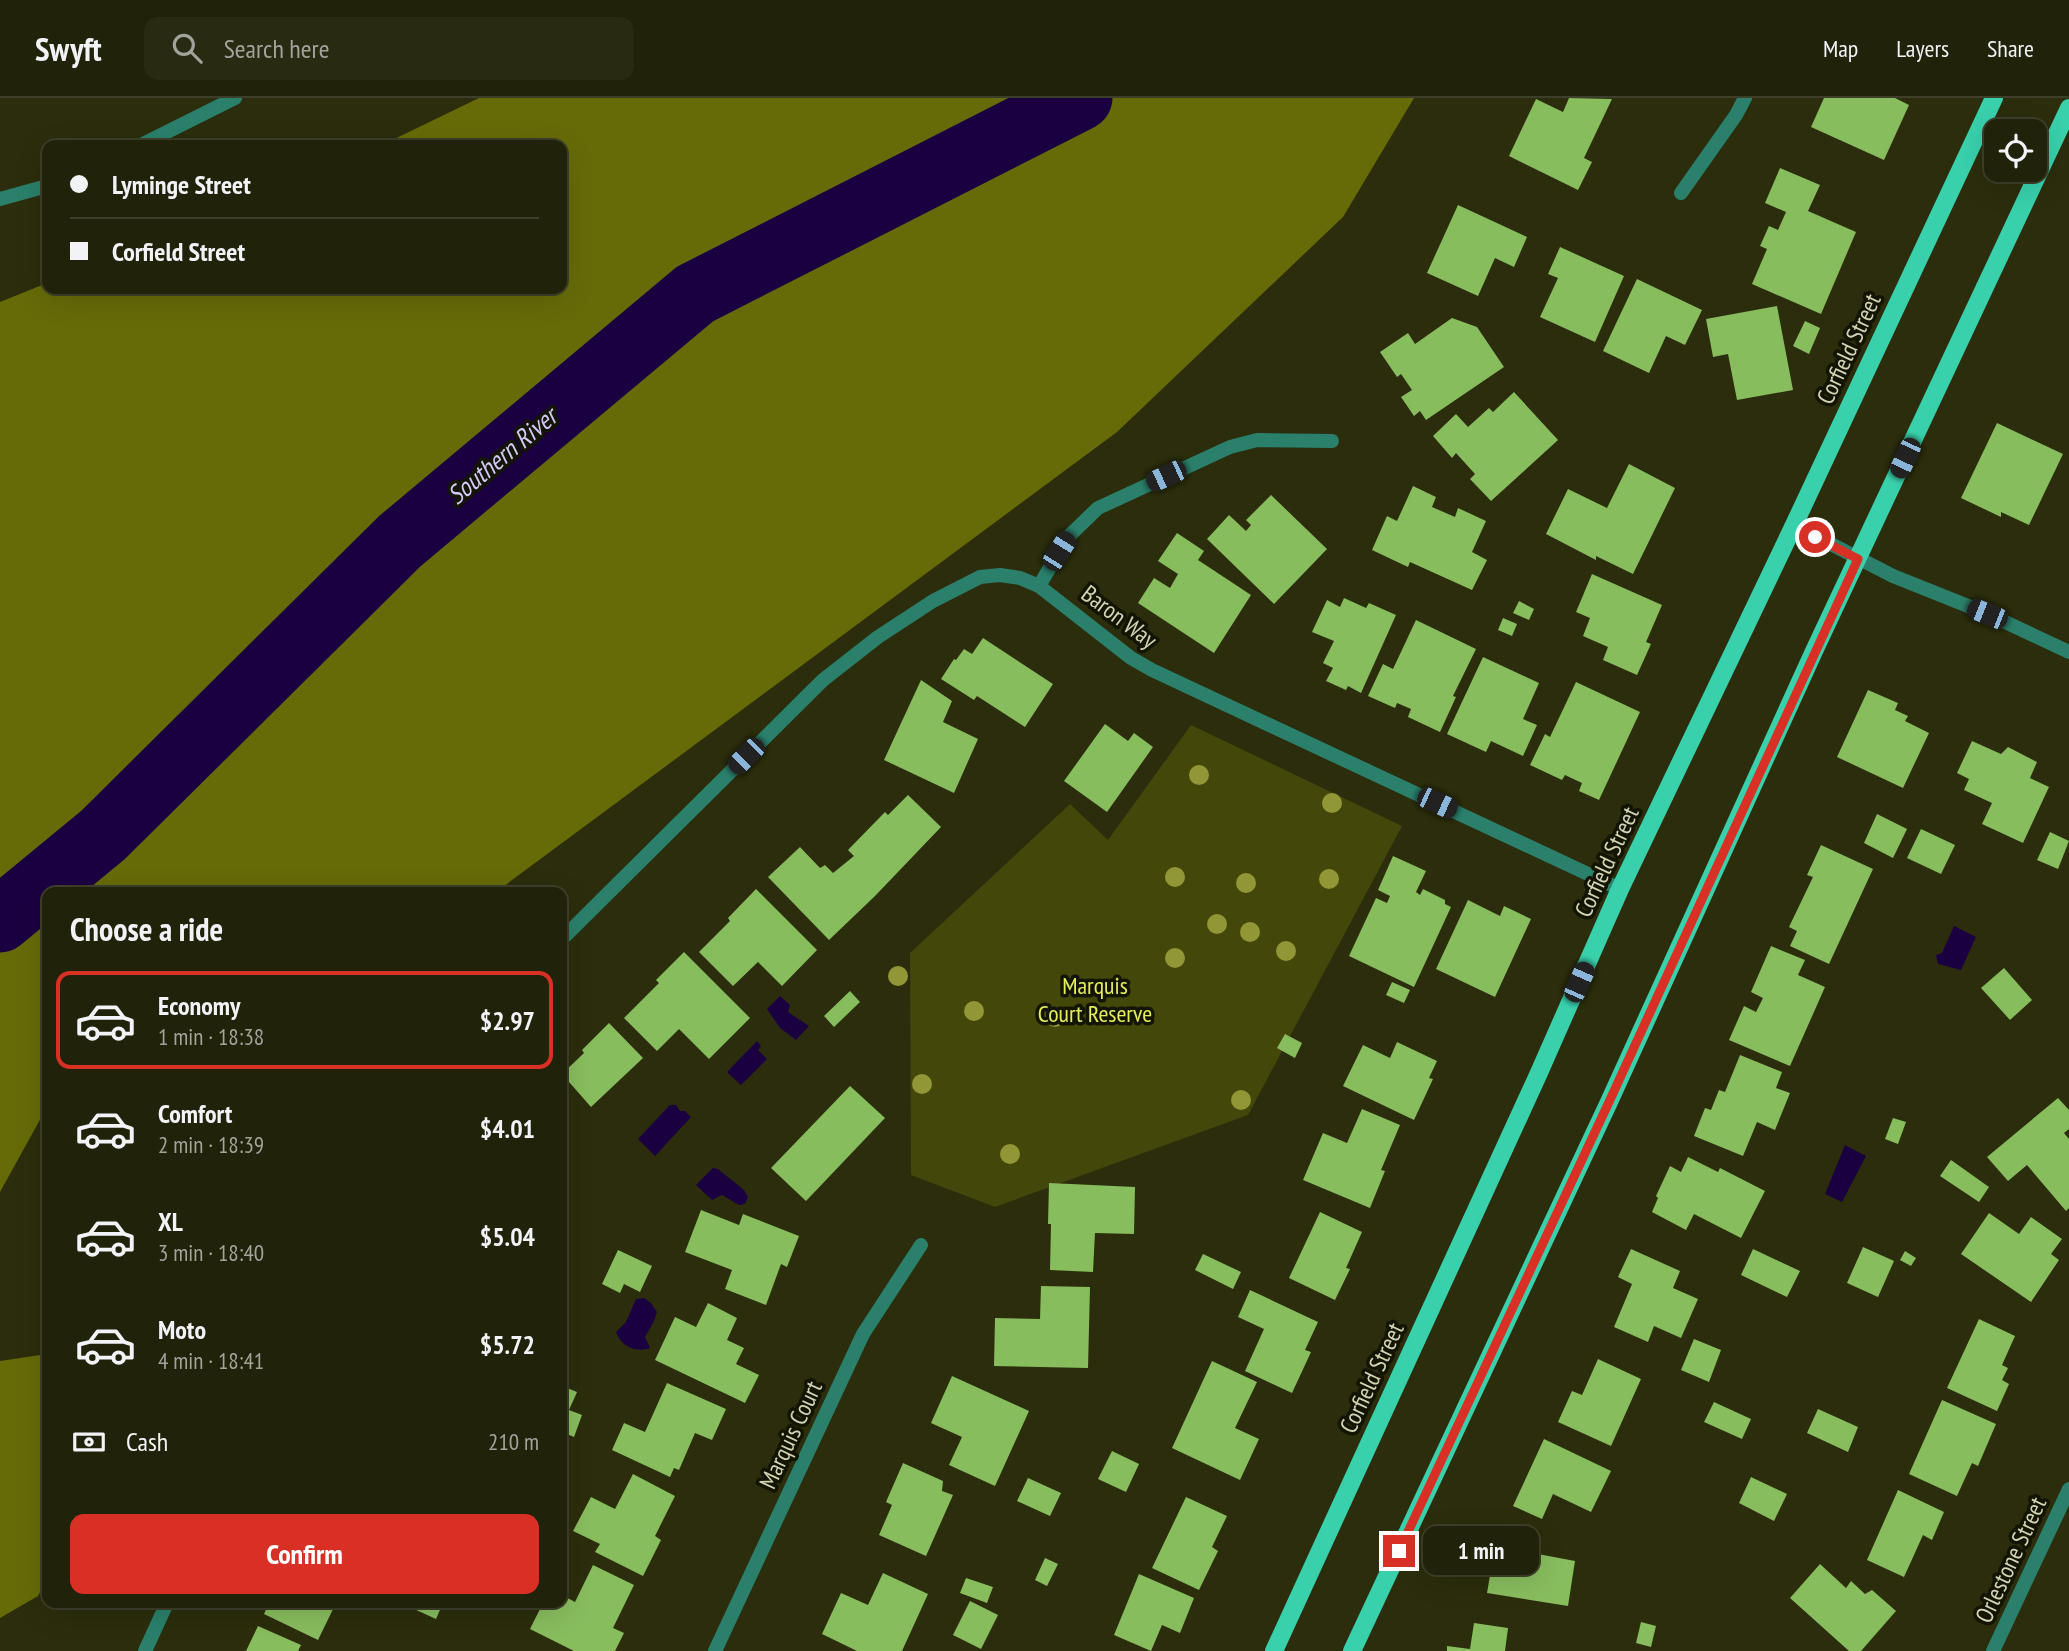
<!DOCTYPE html>
<meta charset="utf-8">
<style>
:root{--surface:#202209;--page:#282a12;--text:#f1f3f6;--muted:#a2a49c;--line:#3d3f2a;--accent:#d93025}
body{margin:0;font-family:"PT Sans Narrow",sans-serif;background:var(--page);color:var(--text);height:100vh;display:flex;flex-direction:column;font-size:26px;white-space:nowrap}
*{box-sizing:border-box;margin:0}
p{font-size:23px;color:var(--muted)}
.icon{flex:none;width:38px;height:38px;fill:none;stroke:currentColor;stroke-width:2;stroke-linecap:round;stroke-linejoin:round}
.map{position:relative;flex:1;overflow:hidden}
.side{position:absolute;left:42px;top:789px;width:525px;height:721px;display:flex;flex-direction:column;background:var(--surface);border-radius:14px;box-shadow:0 7px 28px #0002,0 0 0 2px var(--line)}
.side>*{flex:none}
.guide{position:absolute;left:42px;top:42px;width:525px;height:154px;border-radius:14px;box-shadow:0 7px 28px #0002,0 0 0 2px var(--line);display:grid;align-content:center;height:154px;padding:0 28px;background:var(--surface)}
.fabs{position:absolute;left:1984px;top:21px;display:grid;gap:14px}
.fabs a{display:grid;place-items:center;width:63px;height:63px;border-radius:14px;background:var(--surface);box-shadow:0 7px 28px #0002,0 0 0 2px var(--line);font-size:35px}
.end{position:absolute;width:32px;height:32px;margin:-16px;border:9px solid #d93025;background:#fff;box-shadow:0 0 0 4px #fff}
.from{border-radius:50%}
.bubble{position:absolute;height:49px;border-radius:14px;background:var(--surface);box-shadow:0 7px 28px #0002,0 0 0 2px var(--line);font-size:23px;font-weight:600;line-height:49px;text-align:center}
.car{position:absolute;width:21px;height:42px;margin:-21px -10px;border-radius:9px;box-shadow:0 0 5px 2px #0007;background:linear-gradient(#222 24%,#8ab4d8 0 40%,#222 0 76%,#8ab4d8 0 86%,#222 0)}
.guide b{display:flex;align-items:center;gap:24px;height:66px;font-size:26px}
.guide b+b{border-top:2px solid var(--line)}
.guide i{width:18px;height:18px;background:var(--text)}
ul{padding:0;list-style:none}
li{display:flex;align-items:center;gap:21px;height:98px;margin:0 14px 10px;padding:0 14px;border:4px solid transparent;border-radius:14px}
li div{flex:1}
li b{display:block;font-size:26px}
li em{font-style:normal;font-weight:600}
li.active{border-color:var(--accent)}
li>.icon{width:63px;height:63px;stroke-width:1.5}
h2{padding:0 28px;font-size:32px;line-height:84px}
.pay{display:flex;align-items:center;gap:18px;height:77px;padding:0 28px;font-size:26px}
.pay p{margin-inline-start:auto}
.button{display:flex;gap:14px;margin-top:auto;padding:14px 28px}
.button a{flex:1;height:80px;border-radius:14px;background:var(--accent);color:#fff;font-size:28px;font-weight:600;line-height:80px;text-align:center}
header{display:flex;align-items:center;gap:42px;box-sizing:border-box;height:98px;padding:0 35px;background:var(--surface);border-bottom:2px solid var(--line)}
header strong{font-size:33px}
nav{display:flex;gap:38px;margin-inline-start:auto;font-size:24px}
.search{width:490px;height:63px;background:var(--page);display:flex;align-items:center;gap:18px;box-sizing:border-box;padding:0 24px;border-radius:14px;color:var(--muted);font-size:26px}
.map>svg:first-child{display:block}
.green{fill:#434709}
.forest{fill:#666b08}
.water{fill:#1b0041}
.lines{fill:none;stroke-linecap:round;stroke-linejoin:round}
.river{stroke:#1b0041;stroke-width:65}
.building{fill:#88bd5e}
.minor{stroke:#2a806b;stroke-width:14}
.tertiary{stroke:#2a806b;stroke-width:14}
.primary{stroke:#39d0ac;stroke-width:18}
.tree{fill:#919737}
.route{stroke:#d93025;stroke-width:9}
.labels{text-anchor:middle;stroke-width:7;stroke-linejoin:round;paint-order:stroke}
.street-label{font-size:24px;fill:#d2d5b5;stroke:#141500}
.park-label{font-size:24px;fill:#e4ed5a;stroke:#141500}
.water-label{font-size:26px;font-style:italic;fill:#d2c9fa;stroke:#141500}
</style>
<header>
<strong>Swyft</strong>
<div class="search"><svg class="icon" aria-label="search" viewBox="0 0 24 24"><circle cx="10" cy="10" r="6"/><path d="M15 15l6 6"/></svg>Search here</div>
<nav><a>Map</a><a>Layers</a><a>Share</a></nav>
</header>
<div class="map">
<svg width="2069" height="1553" viewBox="0 0 2069 1553">
<rect width="100%" height="100%" fill="#2b2d0c"/>
<path class="green" d="M1191,627L1402,728L1248,1017L995,1109L911,1077L910,855L1070,706L1108,742Z"/>
<g class="forest">
<path d="M479,0H1414L1343,119L1117,334L496,794H47V1009L0,1094V204L47,185V191H562V47H382Z"/>
<path d="M47,1256V1481L38,1498L0,1520V1263Z"/>
</g>
<g class="water">
<path d="M1954,828L1976,839L1961,872L1938,866L1936,857L1942,855Z"/>
<path d="M780,898L790,907L788,914L809,928L796,942L780,930L767,911Z"/>
<path d="M757,943L761,948L758,952L767,961L741,987L727,974Z"/>
<path d="M670,1007H676L680,1013H685L691,1019L655,1058L638,1041Z"/>
<path d="M1845,1047L1866,1058L1842,1104L1825,1096Z"/>
<path d="M713,1070L718,1071L744,1092L748,1099L745,1106L739,1107L722,1097L712,1102L696,1087Z"/>
<path d="M644,1200L651,1205L657,1214L654,1223L645,1239L650,1250C637,1255 621,1249 616,1234L626,1224L636,1201Z"/>
</g>
<g class="lines">
<path class="river" d="M0,822L103,737L400,443L695,196L1080,0"/>
</g>
<g class="building">
<path d="M1569,0L1612,1L1584,60L1592,64L1578,92L1509,58L1536,1L1563,14Z"/>
<path d="M1824,0H1895L1909,7L1884,62L1811,29Z"/>
<path d="M1780,70L1820,87L1808,113L1856,134L1821,216L1752,186L1767,151L1760,148L1769,128L1778,132L1786,114L1765,105Z"/>
<path d="M1458,107L1527,139L1514,169L1495,160L1478,198L1427,175Z"/>
<path d="M1560,149L1624,178L1595,244L1540,219L1558,180L1548,176Z"/>
<path d="M1637,181L1702,212L1685,247L1666,238L1649,275L1603,253Z"/>
<path d="M1777,208L1793,292L1737,302L1728,256L1713,259L1706,221Z"/>
<path d="M1452,220L1477,229L1504,269L1426,322L1420,313L1414,318L1401,299L1412,292L1401,276L1397,279L1380,254L1408,235L1415,246Z"/>
<path d="M1805,223L1820,230L1809,256L1793,248Z"/>
<path d="M1514,294L1558,342L1491,403L1470,381L1475,376L1456,355L1452,360L1433,338L1456,316L1468,329L1489,310L1493,314Z"/>
<path d="M1997,325L2063,356L2029,427L2001,414V419L1961,400Z"/>
<path d="M1629,366L1675,390L1633,476L1596,458V462L1546,436L1568,391L1607,410Z"/>
<path d="M1413,388L1436,399L1432,409L1455,419L1458,410L1486,423L1472,454L1487,462L1472,492L1410,464L1408,469L1372,452L1387,418L1397,423Z"/>
<path d="M1271,397L1327,451L1274,506L1207,441L1229,417L1246,433L1251,427L1246,422Z"/>
<path d="M1177,435L1204,453L1198,462L1251,497L1214,555L1138,505L1154,480L1170,490L1178,476L1158,463Z"/>
<path d="M1592,476L1662,507L1646,544L1651,546L1637,577L1603,562L1608,549L1583,538L1590,520L1576,514Z"/>
<path d="M1344,500L1366,510L1369,505L1396,517L1361,595L1348,588L1346,592L1326,583L1333,570L1323,565L1334,543L1312,534L1327,502L1340,509Z"/>
<path d="M1519,503L1534,511L1529,522L1513,515Z"/>
<path d="M1503,520L1517,526L1512,538L1498,532Z"/>
<path d="M1416,522L1476,551L1453,598L1456,599L1440,634L1408,619L1411,611L1397,605L1395,610L1368,598L1383,566L1393,571Z"/>
<path d="M983,540L1053,586L1025,629L977,598L974,602L941,581L954,561L956,562L964,551L972,556Z"/>
<path d="M1483,559L1539,585L1523,621L1537,627L1523,658L1491,643L1486,654L1447,636Z"/>
<path d="M921,582L952,603L943,624L978,641L954,695L884,662Z"/>
<path d="M1576,584L1640,614L1599,702L1579,693L1582,685L1565,677L1562,682L1530,667L1545,636L1550,639Z"/>
<path d="M1868,592L1898,605L1895,612L1908,618L1905,623L1929,635L1903,690L1837,659Z"/>
<path d="M1105,626L1128,643L1134,635L1153,649L1107,714L1064,683Z"/>
<path d="M1972,643L2001,656L2008,649L2037,664L2030,680L2049,689L2023,745L1982,726L1992,705L1964,692L1969,681L1957,675Z"/>
<path d="M908,697L941,729L875,798L829,842L768,779L800,749L820,770L825,767L833,775L854,758L848,752L885,714L888,717Z"/>
<path d="M1877,716L1907,731L1893,760L1864,745Z"/>
<path d="M1921,731L1955,747L1941,776L1907,760Z"/>
<path d="M2050,734L2069,743L2058,771L2037,762Z"/>
<path d="M1821,747L1873,771L1829,866L1790,848L1797,833L1789,829L1813,779L1807,777Z"/>
<path d="M1393,758L1426,773L1416,794L1420,797L1423,791L1445,802V806L1451,809L1414,889L1349,858L1376,800L1387,805L1390,798L1378,792Z"/>
<path d="M756,791L817,852L782,888L758,864L733,888L699,854L730,823L728,820Z"/>
<path d="M1468,802L1500,818L1504,808L1531,821L1495,899L1436,871Z"/>
<path d="M1771,848L1805,862L1798,877L1825,889L1790,968L1729,942L1744,908L1756,914L1763,900L1751,894Z"/>
<path d="M684,854L750,920L709,961L679,931L657,953L624,920L659,885L656,882Z"/>
<path d="M2004,870L2032,902L2010,922L1981,890Z"/>
<path d="M1392,884L1410,892L1404,905L1386,897Z"/>
<path d="M850,893L860,904L834,929L824,918Z"/>
<path d="M609,925L643,960L591,1009L562,976L584,955L582,952Z"/>
<path d="M1285,936L1302,945L1295,960L1277,950Z"/>
<path d="M1397,944L1437,963L1429,980L1433,981L1414,1022L1343,988L1363,947L1390,960Z"/>
<path d="M1740,957L1782,974L1776,990L1790,995L1775,1032L1757,1024L1743,1058L1694,1038L1705,1010L1711,1012L1719,992L1725,994Z"/>
<path d="M850,988L885,1020L806,1103L771,1070Z"/>
<path d="M2058,1000L2069,1012V1031L2064,1035L2069,1041V1110L2066,1113L2027,1067L2008,1083L1987,1059Z"/>
<path d="M1362,1011L1400,1027L1381,1072L1385,1073L1370,1110L1303,1082L1323,1035L1347,1045Z"/>
<path d="M1893,1020L1906,1024L1898,1046L1885,1041Z"/>
<path d="M1688,1059L1718,1074L1720,1070L1765,1093L1741,1140L1694,1116L1686,1132L1652,1114L1658,1100L1656,1098L1670,1068L1681,1074Z"/>
<path d="M1951,1062L1989,1089L1979,1104L1940,1078Z"/>
<path d="M1049,1085L1135,1089L1134,1136L1095,1135L1093,1174L1050,1172L1051,1126H1048Z"/>
<path d="M701,1112L739,1127L743,1116L799,1138L787,1169L781,1166L766,1207L725,1191L732,1172L685,1154Z"/>
<path d="M1320,1114L1362,1134L1346,1170L1350,1171L1335,1202L1289,1180Z"/>
<path d="M1989,1115L2019,1136L2031,1119L2062,1141L2051,1156L2059,1162L2031,1204L1961,1156Z"/>
<path d="M1863,1149L1894,1163L1878,1199L1847,1185Z"/>
<path d="M1631,1151L1680,1173L1673,1190L1698,1201L1681,1240L1654,1228L1648,1244L1614,1229L1632,1186L1618,1179Z"/>
<path d="M1753,1151L1800,1173L1787,1199L1741,1177Z"/>
<path d="M618,1152L652,1168L640,1194L624,1186L620,1195L602,1186Z"/>
<path d="M1905,1153L1916,1160L1911,1168L1900,1162Z"/>
<path d="M1203,1156L1241,1174L1233,1191L1195,1172Z"/>
<path d="M1041,1188L1090,1189L1088,1270L994,1268L995,1220L1040,1221Z"/>
<path d="M1250,1192L1318,1224L1305,1252L1311,1254L1292,1295L1245,1273L1264,1231L1238,1219Z"/>
<path d="M708,1205L737,1220L727,1242L744,1250L736,1266L759,1277L745,1305L655,1262L675,1219L696,1229Z"/>
<path d="M1979,1221L2015,1238L2002,1267L2008,1270L2002,1282L2009,1286L1997,1313L1947,1290Z"/>
<path d="M1694,1241L1721,1252L1709,1284L1681,1272Z"/>
<path d="M1598,1261L1641,1281L1611,1348L1558,1324L1572,1293L1582,1297Z"/>
<path d="M1212,1263L1257,1284L1235,1330L1259,1341L1240,1382L1172,1350Z"/>
<path d="M952,1278L1029,1313L995,1388L949,1367L962,1339L931,1325Z"/>
<path d="M667,1285L726,1311L712,1342L695,1335L679,1372L674,1370L670,1379L612,1352L624,1325L645,1334Z"/>
<path d="M562,1288L577,1294L569,1312L582,1317L574,1339L562,1334Z"/>
<path d="M1942,1302L1996,1326L1978,1368L1972,1365L1957,1398L1909,1376Z"/>
<path d="M1714,1304L1751,1321L1742,1341L1704,1324Z"/>
<path d="M1818,1311L1858,1329L1848,1354L1807,1335Z"/>
<path d="M1544,1341L1611,1373L1591,1414L1553,1396L1542,1421L1513,1408Z"/>
<path d="M1112,1353L1139,1366L1126,1394L1098,1381Z"/>
<path d="M903,1365L943,1383L942,1393L953,1397L926,1458L879,1437L892,1407L886,1404Z"/>
<path d="M633,1376L675,1398L655,1438L661,1442L643,1478L595,1454L600,1446L573,1433L591,1399L615,1411Z"/>
<path d="M1751,1379L1787,1396L1774,1423L1739,1405Z"/>
<path d="M1028,1380L1061,1395L1050,1418L1017,1403Z"/>
<path d="M1898,1392L1944,1414L1932,1442L1923,1437L1904,1479L1867,1462Z"/>
<path d="M1186,1399L1227,1418L1212,1449L1218,1453L1199,1492L1152,1470Z"/>
<path d="M1511,1438L1540,1443L1538,1456L1575,1463L1568,1508L1487,1495L1495,1448L1509,1450Z"/>
<path d="M1045,1460L1058,1466L1047,1488L1035,1482Z"/>
<path d="M1820,1466L1846,1490L1851,1483L1865,1496L1872,1492L1896,1513L1861,1553H1849L1790,1500Z"/>
<path d="M593,1467L634,1487L613,1530L624,1535L615,1553H574L530,1531L543,1505H562V1497L575,1504Z"/>
<path d="M883,1475L928,1496L902,1553H857L822,1536L841,1495L868,1507Z"/>
<path d="M1139,1476L1194,1500L1180,1535L1162,1527L1151,1553L1114,1537Z"/>
<path d="M966,1480L993,1489L987,1505L960,1495Z"/>
<path d="M970,1503L998,1517L981,1551L953,1537Z"/>
<path d="M269,1505H336L318,1542L264,1516Z"/>
<path d="M417,1505H443L436,1521L414,1511Z"/>
<path d="M1641,1524L1656,1528L1651,1549L1636,1545Z"/>
<path d="M1474,1525L1508,1530L1505,1553H1447V1548L1470,1551Z"/>
<path d="M258,1528L301,1547L298,1553H246Z"/>
</g>
<g class="lines">
<g class="minor">
<path d="M1681,95L1736,17L1745,0"/>
<path d="M1794,427L1893,478L1988,516L2069,554"/>
<path d="M1039,488L1068,439L1098,410L1230,349L1257,342L1332,343"/>
<path d="M562,841L823,582L878,539L933,503L980,479L1000,477L1020,480L1039,488L1131,560L1152,572L1620,791"/>
<path d="M145,1553L167,1505"/>
<path d="M715,1553L863,1236L921,1147"/>
<path d="M1993,1553L2069,1391"/>
</g>
<g class="tertiary">
<path d="M141,47L235,0"/>
<path d="M0,101L47,88"/>
</g>
<g class="primary">
<path d="M1274,1553L1538,977L1620,791L1794,427L1994,0"/>
<path d="M1352,1553L1609,1004L1815,551L2069,10"/>
</g>
</g>
<g class="tree">
<circle cx="1199" cy="677" r="10"/>
<circle cx="1332" cy="705" r="10"/>
<circle cx="1175" cy="779" r="10"/>
<circle cx="1329" cy="781" r="10"/>
<circle cx="1246" cy="785" r="10"/>
<circle cx="1217" cy="826" r="10"/>
<circle cx="1250" cy="834" r="10"/>
<circle cx="1286" cy="853" r="10"/>
<circle cx="1175" cy="860" r="10"/>
<circle cx="898" cy="878" r="10"/>
<circle cx="974" cy="913" r="10"/>
<circle cx="1055" cy="919" r="10"/>
<circle cx="922" cy="986" r="10"/>
<circle cx="1241" cy="1002" r="10"/>
<circle cx="1010" cy="1056" r="10"/>
</g>
<g class="lines">
<path class="route" d="M1399,1453L1609,1004L1858,461L1815,439"/>
</g>
<g class="labels">
<g class="street-label">
<text transform="translate(1849 251) rotate(-65)" y="8">Corfield Street</text>
<text transform="translate(1119 519) rotate(37)" y="8">Baron Way</text>
<text transform="translate(1607 764) rotate(-65)" y="8">Corfield Street</text>
<text transform="translate(1372 1280) rotate(-65)" y="8">Corfield Street</text>
<text transform="translate(791 1337) rotate(-65)" y="8">Marquis Court</text>
<text transform="translate(2011 1462) rotate(-65)" y="8">Orlestone Street</text>
</g>
<g class="park-label">
<text x="1095" y="896">Marquis<tspan x="1095" dy="28">Court Reserve</tspan></text>
</g>
<g class="water-label">
<text transform="translate(502 358) rotate(-40)" y="9">Southern River</text>
</g>
</g>
</svg>
<div class="fabs">
<a><svg class="icon" aria-label="locate" viewBox="0 0 24 24"><circle cx="12" cy="12" r="6"/><path d="M12 2v4M12 18v4M2 12h4M18 12h4"/></svg></a>
</div>
<i class="end from" style="left:1815px;top:439px"></i>
<i class="end" style="left:1399px;top:1453px"></i>
<div class="bubble" style="left:1423px;top:1428px;width:116px">1 min</div>
<i class="car" style="left:1905px;top:360px;rotate:205deg"></i>
<i class="car" style="left:1166px;top:378px;rotate:245deg"></i>
<i class="car" style="left:1059px;top:453px;rotate:32deg"></i>
<i class="car" style="left:1987px;top:516px;rotate:292deg"></i>
<i class="car" style="left:746px;top:658px;rotate:225deg"></i>
<i class="car" style="left:1437px;top:705px;rotate:115deg"></i>
<i class="car" style="left:1579px;top:884px;rotate:24deg"></i>
<div class="guide">
<b><i class="from"></i>Lyminge Street</b>
<b><i></i>Corfield Street</b>
</div>
<section class="side">
<h2>Choose a ride</h2>
<ul>
<li class="active"><svg class="icon" aria-label="car" viewBox="0 0 24 24"><path d="M5 17H2v-5l4-1 3-4h7l3 4 3 1v5h-3M9 17h6M6 11h13"/><circle cx="7" cy="17" r="2"/><circle cx="17" cy="17" r="2"/></svg><div><b>Economy</b><p>1 min · 18:38</p></div><em>$2.97</em></li>
<li><svg class="icon" aria-label="car" viewBox="0 0 24 24"><path d="M5 17H2v-5l4-1 3-4h7l3 4 3 1v5h-3M9 17h6M6 11h13"/><circle cx="7" cy="17" r="2"/><circle cx="17" cy="17" r="2"/></svg><div><b>Comfort</b><p>2 min · 18:39</p></div><em>$4.01</em></li>
<li><svg class="icon" aria-label="car" viewBox="0 0 24 24"><path d="M5 17H2v-5l4-1 3-4h7l3 4 3 1v5h-3M9 17h6M6 11h13"/><circle cx="7" cy="17" r="2"/><circle cx="17" cy="17" r="2"/></svg><div><b>XL</b><p>3 min · 18:40</p></div><em>$5.04</em></li>
<li><svg class="icon" aria-label="car" viewBox="0 0 24 24"><path d="M5 17H2v-5l4-1 3-4h7l3 4 3 1v5h-3M9 17h6M6 11h13"/><circle cx="7" cy="17" r="2"/><circle cx="17" cy="17" r="2"/></svg><div><b>Moto</b><p>4 min · 18:41</p></div><em>$5.72</em></li>
</ul>
<div class="pay"><svg class="icon" aria-label="cash" viewBox="0 0 24 24"><path d="M3 7h18v10H3z"/><circle cx="12" cy="12" r="2"/></svg>Cash<p>210 m</p></div>
<div class="button"><a>Confirm</a></div>
</section>
</div>
